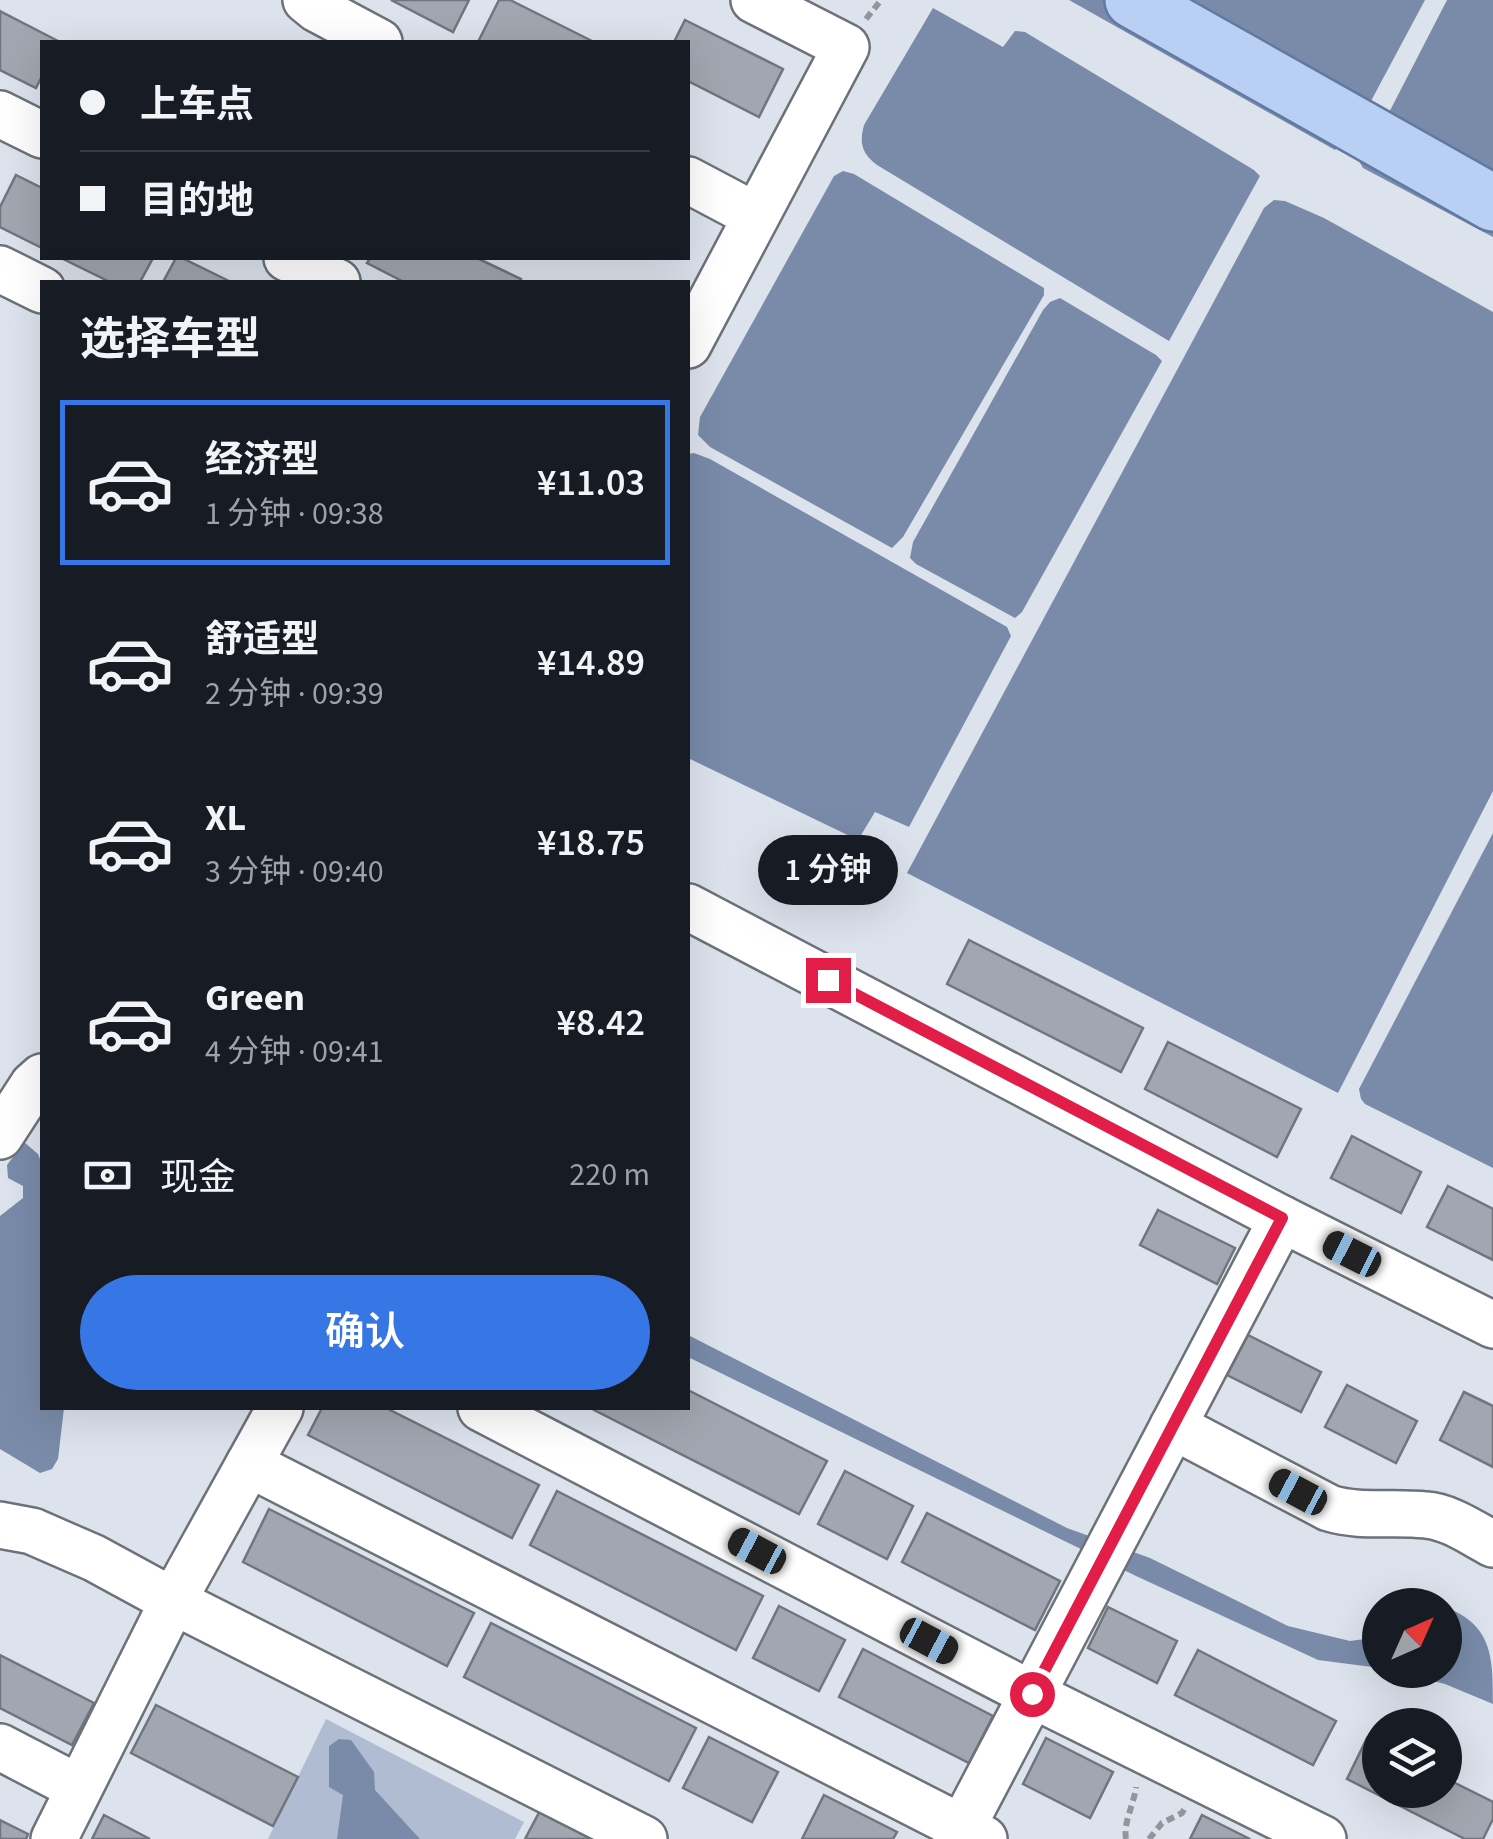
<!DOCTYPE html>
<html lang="zh">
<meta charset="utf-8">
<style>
:root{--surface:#171b24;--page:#20242c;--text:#f1f3f6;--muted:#9ea1a6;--line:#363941;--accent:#3677e5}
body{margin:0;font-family:"Source Sans 3","Noto Sans SC",sans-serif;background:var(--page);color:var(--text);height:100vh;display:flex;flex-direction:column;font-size:38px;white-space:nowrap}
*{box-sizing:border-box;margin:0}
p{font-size:32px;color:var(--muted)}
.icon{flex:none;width:55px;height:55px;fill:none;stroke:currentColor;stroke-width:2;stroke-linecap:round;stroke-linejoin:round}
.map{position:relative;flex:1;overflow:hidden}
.details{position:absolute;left:40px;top:280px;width:650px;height:1130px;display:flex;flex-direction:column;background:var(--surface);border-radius:0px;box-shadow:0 10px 40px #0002}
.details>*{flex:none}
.hud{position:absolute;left:40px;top:40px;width:650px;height:220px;border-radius:0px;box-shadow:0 10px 40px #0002;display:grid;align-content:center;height:220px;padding:0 40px;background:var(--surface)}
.needle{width:65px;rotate:45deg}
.tools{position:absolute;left:1362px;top:1588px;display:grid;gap:20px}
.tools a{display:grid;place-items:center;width:100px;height:100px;border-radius:50%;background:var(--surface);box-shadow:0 10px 40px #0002;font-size:50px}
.end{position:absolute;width:45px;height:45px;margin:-22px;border:12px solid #e11d48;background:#fff;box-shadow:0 0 0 5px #fff}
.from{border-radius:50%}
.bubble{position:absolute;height:70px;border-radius:35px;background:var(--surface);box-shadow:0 10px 40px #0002;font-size:32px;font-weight:600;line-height:70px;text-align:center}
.car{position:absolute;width:30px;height:60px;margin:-30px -15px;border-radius:12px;box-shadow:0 0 8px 2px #0007;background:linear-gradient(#222 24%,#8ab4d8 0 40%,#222 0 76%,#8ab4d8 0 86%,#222 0)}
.hud b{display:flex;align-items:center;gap:35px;height:95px;font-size:38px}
.hud b+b{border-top:2px solid var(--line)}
.hud i{width:25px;height:25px;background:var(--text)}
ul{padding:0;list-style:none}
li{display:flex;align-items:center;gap:30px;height:165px;margin:0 20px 15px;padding:0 20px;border:5px solid transparent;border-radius:0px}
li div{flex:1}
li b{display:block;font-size:38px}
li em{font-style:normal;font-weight:600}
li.selected{border-color:var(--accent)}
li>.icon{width:90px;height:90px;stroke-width:1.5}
h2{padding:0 40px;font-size:45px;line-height:120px}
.pay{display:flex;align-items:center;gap:25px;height:110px;padding:0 40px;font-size:38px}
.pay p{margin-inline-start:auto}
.action{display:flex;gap:20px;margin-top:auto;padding:20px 40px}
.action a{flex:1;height:115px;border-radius:60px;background:var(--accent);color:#fff;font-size:40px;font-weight:600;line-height:115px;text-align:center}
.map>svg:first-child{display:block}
.green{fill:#afbcd1}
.water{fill:#798ba9}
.building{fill:#a1a6b0;stroke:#70757e;stroke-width:2.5}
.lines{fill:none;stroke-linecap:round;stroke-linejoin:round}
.minor-casing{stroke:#6c717a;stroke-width:50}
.major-casing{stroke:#617aa3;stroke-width:60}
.path{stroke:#91969d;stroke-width:6;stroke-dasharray:8 5;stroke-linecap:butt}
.minor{stroke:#fff;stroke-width:45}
.major{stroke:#b9d0f4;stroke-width:55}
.route{stroke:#e11d48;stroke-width:12}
</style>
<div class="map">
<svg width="1493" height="1839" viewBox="0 0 1493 1839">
<rect width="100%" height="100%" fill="#dde3ed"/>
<path class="green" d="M326,1719L524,1822L515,1839H268Z"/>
<g class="water">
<path d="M1069,0H1425L1356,129L1335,150Z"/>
<path d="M1447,0H1493V237L1363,168L1359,161L1380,130Z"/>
<path d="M933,8L1003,47L1015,31L1025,32L1254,170L1260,176L1169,341L877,165C862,153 859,144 864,125Z"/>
<path d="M843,171L854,174L1044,288V295L903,537L892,548L710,447L698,435L700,417L834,176Z"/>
<path d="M1274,200L1285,201L1324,218L1493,312V791L1338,1093L907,873L1264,208Z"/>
<path d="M1060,298L1156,355L1162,361L1022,612L1015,618L916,564L910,558L913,542L1043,310L1050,302Z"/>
<path d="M694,453L710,459L1007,627L1011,636L909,827L875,812L858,840L688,758V454Z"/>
<path d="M1493,833V1168L1365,1104L1361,1099L1359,1089Z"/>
<path d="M24,1142L38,1154L42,1164V1408H64L58,1459L52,1469L40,1473L0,1449V1216L23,1198V1186L8,1178L7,1165Z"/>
<path d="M688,1335L1067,1528L1150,1558L1288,1626L1350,1641L1380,1637V1668L1318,1660L1136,1576L688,1357Z"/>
<path d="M1445,1607C1493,1625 1493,1658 1493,1704L1445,1684L1390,1670H1445Z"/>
<path d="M339,1739L351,1740L374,1772L375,1790L420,1839H337L343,1795L329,1787V1746Z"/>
</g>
<g class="building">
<path d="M391,0H469L453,32Z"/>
<path d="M499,0H510L594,42H478Z"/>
<path d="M0,11L60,42H42V76L36,88L0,70Z"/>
<path d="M685,20L783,69L759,117L688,81V42H674Z"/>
<path d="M16,175L42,188V248L0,227V207Z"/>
<path d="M61,258H153L140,282H110Z"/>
<path d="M176,258H182L231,282H163Z"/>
<path d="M370,258H477L521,279L519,282H404L367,263Z"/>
<path d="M969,940L1143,1028L1121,1072L947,984Z"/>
<path d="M1168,1042L1301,1109L1277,1157L1145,1089Z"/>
<path d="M1352,1136L1421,1172L1401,1213L1331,1178Z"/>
<path d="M1448,1186L1493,1209V1260L1427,1227Z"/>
<path d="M1158,1210L1235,1248L1217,1284L1140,1245Z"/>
<path d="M1248,1335L1321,1372L1301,1412L1227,1375Z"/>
<path d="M1347,1385L1417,1421L1396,1463L1325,1427Z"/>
<path d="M688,1390L827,1461L799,1514L594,1410L595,1408H688Z"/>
<path d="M1464,1392L1493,1406V1467L1440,1440Z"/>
<path d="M322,1408H386L539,1485L512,1538L308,1435Z"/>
<path d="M845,1471L913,1506L887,1559L818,1524Z"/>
<path d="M557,1491L763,1596L736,1650L530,1545Z"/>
<path d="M269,1509L474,1613L447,1666L243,1562Z"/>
<path d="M927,1513L1060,1581L1035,1630L902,1562Z"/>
<path d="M779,1606L845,1640L819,1691L753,1658Z"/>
<path d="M1108,1607L1177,1641L1157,1683L1088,1648Z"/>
<path d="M491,1623L696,1728L669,1781L464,1677Z"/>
<path d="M863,1649L993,1716L969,1763L839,1697Z"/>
<path d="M1198,1650L1336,1721L1313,1765L1175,1695Z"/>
<path d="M0,1655L94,1703L72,1745L0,1708Z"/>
<path d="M156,1705L298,1777L273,1826L131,1753Z"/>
<path d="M709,1737L778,1772L752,1822L683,1788Z"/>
<path d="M1046,1738L1113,1772L1090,1818L1023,1784Z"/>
<path d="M1367,1738L1380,1745V1790H1445V1778L1493,1802V1819L1483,1839H1465L1347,1779Z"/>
<path d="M824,1795L897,1832L893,1839H802Z"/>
<path d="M541,1809L599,1839H525Z"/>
<path d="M104,1815L150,1839H92Z"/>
<path d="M1202,1815L1250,1839H1190Z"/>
<path d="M0,1820L28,1834L26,1839H0Z"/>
</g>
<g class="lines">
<g class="minor-casing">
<g id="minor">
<path d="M306,0L317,9L379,42"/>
<path d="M0,114L42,135"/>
<path d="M688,180L756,216"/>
<path d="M287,258L337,282"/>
<path d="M0,269L42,290"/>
<path d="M688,345L846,47L754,0"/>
<path d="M688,907L1282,1219L1493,1325"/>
<path d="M0,1136L33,1085L42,1077"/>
<path d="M481,1408L1033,1695L1323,1839"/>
<path d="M1173,1426L1329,1508C1361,1518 1393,1511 1426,1515C1450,1517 1472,1533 1493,1544"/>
<path d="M249,1464L984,1839"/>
<path d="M0,1525L32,1531L94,1558L173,1601L280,1408"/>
<path d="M0,1747L79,1788"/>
<path d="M54,1839L173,1601L644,1839"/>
<path d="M956,1839L1282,1219"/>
</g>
</g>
<g class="major-casing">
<path id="major" d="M1133,0L1493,203"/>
</g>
<g class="path">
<path d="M866,19L881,0"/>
<path d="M1126,1839C1123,1823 1134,1804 1136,1787"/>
<path d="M1149,1839L1162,1823L1182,1813L1185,1808"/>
</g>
<use href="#minor" class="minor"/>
<use href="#major" class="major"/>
</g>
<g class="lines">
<path class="route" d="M828,980L1282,1218L1032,1694"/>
</g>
</svg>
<div class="tools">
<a><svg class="needle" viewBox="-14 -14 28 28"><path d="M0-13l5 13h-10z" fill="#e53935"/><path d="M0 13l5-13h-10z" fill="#9ea1a6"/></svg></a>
<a><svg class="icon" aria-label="layers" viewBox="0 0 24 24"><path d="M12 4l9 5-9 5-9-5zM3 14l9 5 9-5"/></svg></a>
</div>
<i class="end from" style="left:1032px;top:1694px"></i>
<i class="end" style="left:828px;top:980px"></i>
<div class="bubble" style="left:758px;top:835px;width:140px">1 分钟</div>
<i class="car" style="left:1352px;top:1254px;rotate:297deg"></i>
<i class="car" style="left:1298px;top:1492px;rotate:298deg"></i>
<i class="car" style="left:757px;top:1551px;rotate:298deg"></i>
<i class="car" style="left:929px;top:1641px;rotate:118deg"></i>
<div class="hud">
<b><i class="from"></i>上车点</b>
<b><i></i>目的地</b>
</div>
<section class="details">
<h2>选择车型</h2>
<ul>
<li class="selected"><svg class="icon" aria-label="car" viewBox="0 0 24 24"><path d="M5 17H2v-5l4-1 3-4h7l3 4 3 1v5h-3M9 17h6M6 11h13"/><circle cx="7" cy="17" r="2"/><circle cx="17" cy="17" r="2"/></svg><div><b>经济型</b><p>1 分钟 · 09:38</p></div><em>¥11.03</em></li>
<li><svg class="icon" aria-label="car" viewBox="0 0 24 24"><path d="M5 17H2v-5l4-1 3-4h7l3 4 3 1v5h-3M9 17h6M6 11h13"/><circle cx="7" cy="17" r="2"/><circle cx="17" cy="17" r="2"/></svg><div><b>舒适型</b><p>2 分钟 · 09:39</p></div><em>¥14.89</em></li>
<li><svg class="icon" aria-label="car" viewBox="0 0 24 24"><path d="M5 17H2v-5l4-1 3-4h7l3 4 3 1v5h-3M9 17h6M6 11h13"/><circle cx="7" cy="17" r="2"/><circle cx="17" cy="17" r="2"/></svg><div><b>XL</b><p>3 分钟 · 09:40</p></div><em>¥18.75</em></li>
<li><svg class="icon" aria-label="car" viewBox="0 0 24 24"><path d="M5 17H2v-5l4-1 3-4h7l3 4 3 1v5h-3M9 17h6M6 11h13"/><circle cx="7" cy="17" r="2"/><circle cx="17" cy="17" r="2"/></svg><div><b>Green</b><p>4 分钟 · 09:41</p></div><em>¥8.42</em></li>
</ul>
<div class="pay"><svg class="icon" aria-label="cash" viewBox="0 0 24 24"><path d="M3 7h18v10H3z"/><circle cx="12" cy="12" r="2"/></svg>现金<p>220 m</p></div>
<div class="action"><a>确认</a></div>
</section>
</div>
